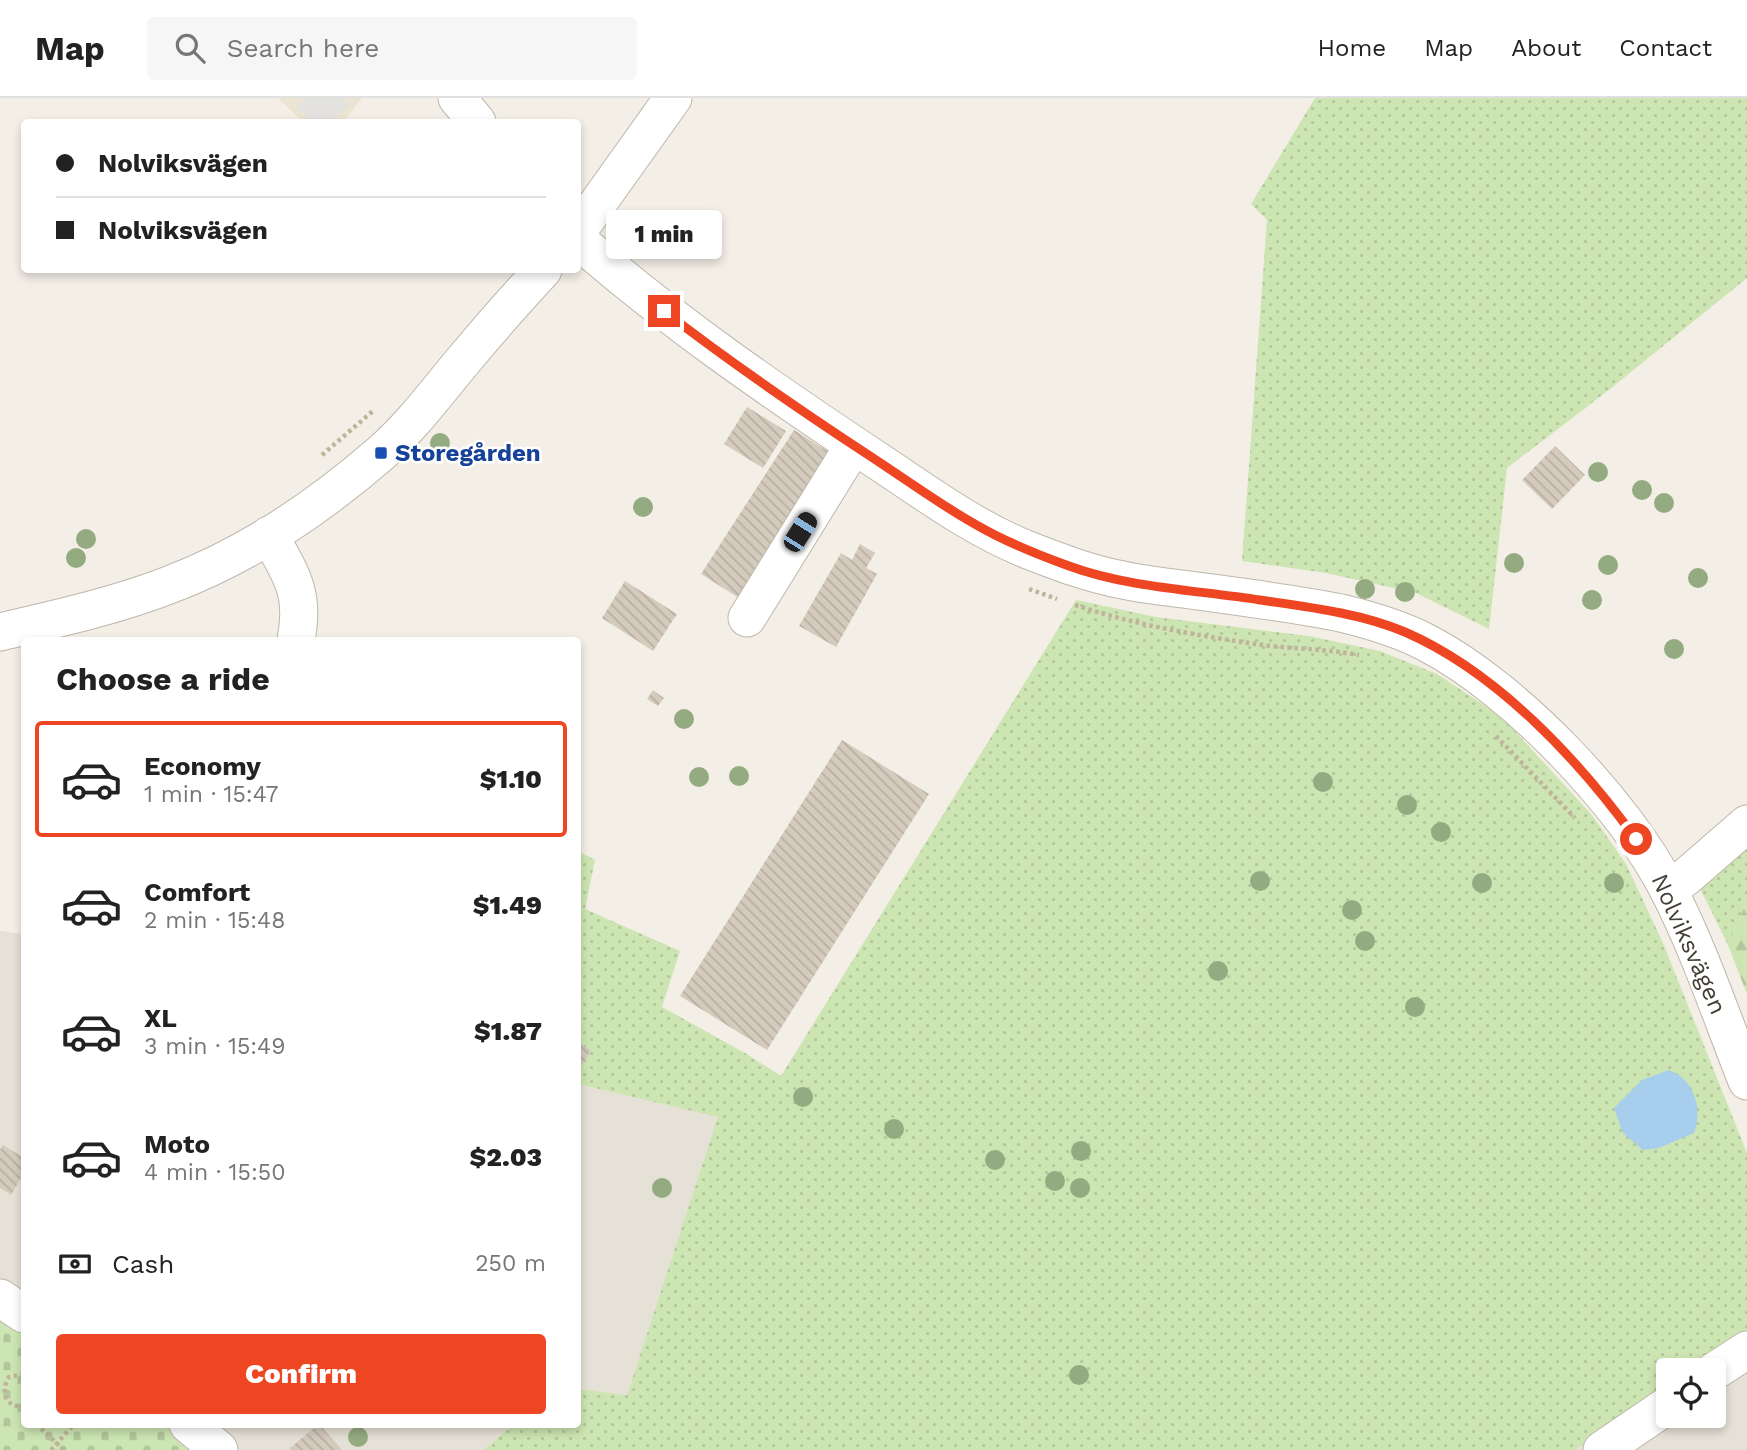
<!DOCTYPE html>
<meta charset="utf-8">
<style>
:root{--surface:#fff;--page:#f6f6f6;--text:#222;--muted:#767676;--line:#e0e0e0;--accent:#ee4623}
body{margin:0;font-family:"Work Sans",sans-serif;background:var(--page);color:var(--text);height:100vh;display:flex;flex-direction:column;font-size:26px;white-space:nowrap}
*{box-sizing:border-box;margin:0}
p{font-size:23px;color:var(--muted)}
.icon{flex:none;width:38px;height:38px;fill:none;stroke:currentColor;stroke-width:2;stroke-linecap:round;stroke-linejoin:round}
.map{position:relative;flex:1;overflow:hidden}
.panel{position:absolute;left:21px;top:539px;width:560px;height:791px;display:flex;flex-direction:column;background:var(--surface);border-radius:7px;box-shadow:0 4px 10px #0003}
.panel>*{flex:none}
.banner{position:absolute;left:21px;top:21px;width:560px;height:154px;border-radius:7px;box-shadow:0 4px 10px #0003;display:grid;align-content:center;height:154px;padding:0 35px;background:var(--surface)}
.buttons{position:absolute;left:1656px;top:1260px;display:grid;gap:14px}
.buttons a{display:grid;place-items:center;width:70px;height:70px;border-radius:7px;background:var(--surface);box-shadow:0 4px 10px #0003;font-size:35px}
.end{position:absolute;width:32px;height:32px;margin:-16px;border:9px solid #ee4623;background:#fff;box-shadow:0 0 0 4px #fff}
.from{border-radius:50%}
.bubble{position:absolute;height:49px;border-radius:7px;background:var(--surface);box-shadow:0 4px 10px #0003;font-size:23px;font-weight:800;line-height:49px;text-align:center}
.car{position:absolute;width:21px;height:42px;margin:-21px -10px;border-radius:9px;box-shadow:0 0 5px 2px #0007;background:linear-gradient(#222 24%,#8ab4d8 0 40%,#222 0 76%,#8ab4d8 0 86%,#222 0)}
.banner b{display:flex;align-items:center;gap:24px;height:66px;font-size:26px}
.banner b+b{border-top:2px solid var(--line)}
.banner i{width:18px;height:18px;background:var(--text)}
ul{padding:0;list-style:none}
li{display:flex;align-items:center;gap:21px;height:116px;margin:0 14px 10px;padding:0 21px;border:4px solid transparent;border-radius:7px}
li div{flex:1}
li b{display:block;font-size:26px}
li em{font-style:normal;font-weight:800}
li.current{border-color:var(--accent)}
li>.icon{width:63px;height:63px;stroke-width:1.5}
h2{padding:0 35px;font-size:32px;line-height:84px}
.pay{display:flex;align-items:center;gap:18px;height:77px;padding:0 35px;font-size:26px}
.pay p{margin-inline-start:auto}
.cta{display:flex;gap:14px;margin-top:auto;padding:14px 35px}
.cta a{flex:1;height:80px;border-radius:7px;background:var(--accent);color:#fff;font-size:28px;font-weight:800;line-height:80px;text-align:center}
header{display:flex;align-items:center;gap:42px;box-sizing:border-box;height:98px;padding:0 35px;background:var(--surface);border-bottom:2px solid var(--line)}
header strong{font-size:33px}
nav{display:flex;gap:38px;margin-inline-start:auto;font-size:24px}
.search{width:490px;height:63px;background:var(--page);display:flex;align-items:center;gap:18px;box-sizing:border-box;padding:0 24px;border-radius:7px;color:var(--muted);font-size:26px}
.map>svg:first-child{display:block}
.residential{fill:#e6e1d6}
.education{fill:#ebe4d2}
.grass{fill:url(#grass-dots)}
.forest{fill:url(#forest-firs)}
.cemetery{fill:url(#cemetery-stones)}
.parking{fill:#e4e2df}
.water{fill:#a7ceec}
.building{fill:url(#building-back-hatch)}
.lines{fill:none;stroke-linecap:round;stroke-linejoin:round}
.minor-casing{stroke:#beb7aa;stroke-width:39}
.path{stroke:#bfb39c;stroke-width:4.5;stroke-dasharray:3.5 3.5;stroke-linecap:butt}
.minor{stroke:#fff;stroke-width:37}
.tree{fill:#94ab81}
.route{stroke:#ee4623;stroke-width:9}
.transit-dot{fill:#1a4fb4;stroke:#fff;stroke-width:2.5}
.labels{text-anchor:middle;stroke-width:5;stroke-linejoin:round;paint-order:stroke}
.transit-label{font-size:24px;font-weight:bold;fill:#164399;stroke:#fff;text-anchor:start}
.street-label{font-size:24px;fill:#454036;stroke:#fff}
</style>
<header>
<strong>Map</strong>
<div class="search"><svg class="icon" aria-label="search" viewBox="0 0 24 24"><circle cx="10" cy="10" r="6"/><path d="M15 15l6 6"/></svg>Search here</div>
<nav><a>Home</a><a>Map</a><a>About</a><a>Contact</a></nav>
</header>
<div class="map">
<svg width="1747" height="1352" viewBox="0 0 1747 1352">
<defs>
<pattern id="grass-dots" width="8" height="8" patternUnits="userSpaceOnUse" patternTransform="scale(1.75)"><rect width="8" height="8" fill="#cde5b2"/><path d="M2 2h.1M6 6h.1" fill="none" stroke="#b1c69a" stroke-width="1.8" stroke-linecap="round"/></pattern>
<pattern id="forest-firs" width="22" height="20" patternUnits="userSpaceOnUse" patternTransform="scale(1.75)"><rect width="22" height="20" fill="#cde5b2"/><path d="M5 1l3.5 6h-7zM16 11l3.5 6h-7z" fill="#b1c69a"/></pattern>
<pattern id="cemetery-stones" width="16" height="16" patternUnits="userSpaceOnUse" patternTransform="scale(1.75)"><rect width="16" height="16" fill="#cde5b2"/><path d="M2 7V4a2 2 0 0 1 4 0v3zM10 15v-3a2 2 0 0 1 4 0v3z" fill="#b1c69a"/></pattern>
<pattern id="building-back-hatch" width="6" height="6" patternUnits="userSpaceOnUse" patternTransform="scale(1.75)"><rect width="6" height="6" fill="#d4cbbd"/><path d="M-1 5l2 2M0 0l6 6M5-1l2 2" fill="none" stroke="#b7afa3"/></pattern>
</defs>
<rect width="100%" height="100%" fill="#f3efe7"/>
<g class="residential">
<path d="M0,833L24,836V1221L0,1204Z"/>
<path d="M578,986L719,1019L627,1297L578,1291Z"/>
<path d="M1747,1235V1352H1575L1639,1315L1668,1318H1713V1272Z"/>
<path d="M171,1327H513L483,1352H204Z"/>
</g>
<path class="education" d="M278,0H362L343,24H303Z"/>
<g class="grass">
<path d="M1315,0H1747V180L1610,291L1507,370L1489,531L1416,495L1326,475L1242,463L1267,122L1251,106Z"/>
<path d="M1076,502L1156,519L1309,538L1380,553L1437,576L1502,619L1591,716L1626,766L1663,845L1747,1055V1235L1697,1272H1668V1294L1639,1315L1575,1352H483L513,1327L578,1326V1291L627,1297L718,1019L578,986V753L595,762L585,811L680,853L662,909L745,955L781,978Z"/>
<path d="M1747,736V803L1728,847L1695,780Z"/>
</g>
<path class="forest" d="M1747,803V896L1728,847Z"/>
<path class="cemetery" d="M0,1204L24,1221V1326L171,1327L204,1352H0Z"/>
<path class="parking" d="M304,0H343L350,6L332,24H312L296,9Z"/>
<path class="water" d="M1669,972C1694,981 1703,1011 1694,1035L1659,1050L1643,1052L1623,1035L1614,1010L1642,982Z"/>
<g class="building">
<path d="M747,309L786,333L763,370L724,346Z"/>
<path d="M794,332L832,356L739,500L701,476Z"/>
<path d="M1555,348L1585,377L1552,411L1522,382Z"/>
<path d="M860,446L875,455L866,470L877,476L836,549L799,528L841,455L852,462Z"/>
<path d="M625,483L677,516L653,553L602,520Z"/>
<path d="M653,592L664,600L658,608L647,601Z"/>
<path d="M842,642L929,696L767,952L680,898Z"/>
<path d="M578,945L591,952L582,967L578,964Z"/>
<path d="M3,1047L24,1060V1075L11,1097L0,1090V1052Z"/>
<path d="M319,1326L342,1352H292L290,1350Z"/>
</g>
<g class="lines">
<g class="minor-casing">
<g id="minor">
<path d="M457,0L477,24"/>
<path d="M578,133L673,0"/>
<path d="M578,142C672,224 774,294 878,363C926,395 975,431 1028,452C1059,464 1090,476 1123,482C1145,487 1168,489 1190,492C1241,499 1291,505 1341,515C1370,522 1401,531 1427,545C1514,590 1625,706 1669,793C1700,854 1722,920 1747,983"/>
<path d="M269,437C292,478 305,495 296,542"/>
<path d="M747,520L854,347"/>
<path d="M0,534C56,521 115,508 169,487C246,458 319,409 381,355C412,328 436,295 462,264C488,233 515,202 543,172"/>
<path d="M1668,791L1686,779L1747,726"/>
<path d="M0,1200L24,1216"/>
<path d="M1713,1274L1747,1252"/>
<path d="M188,1326L219,1352"/>
<path d="M1602,1352L1668,1307"/>
</g>
</g>
<g class="path">
<path d="M322,357L374,312"/>
<path d="M1029,491L1057,501"/>
<path d="M1075,507C1135,527 1200,538 1263,547C1295,551 1327,551 1359,557"/>
<path d="M1496,638L1575,720"/>
<path d="M24,1276L9,1279C0,1293 5,1310 24,1308"/>
<path d="M36,1326L64,1352"/>
<path d="M51,1352L74,1326"/>
</g>
<use href="#minor" class="minor"/>
</g>
<g class="tree">
<circle cx="440" cy="345" r="10"/>
<circle cx="1598" cy="374" r="10"/>
<circle cx="1642" cy="392" r="10"/>
<circle cx="1664" cy="405" r="10"/>
<circle cx="643" cy="409" r="10"/>
<circle cx="86" cy="441" r="10"/>
<circle cx="76" cy="460" r="10"/>
<circle cx="1514" cy="465" r="10"/>
<circle cx="1608" cy="467" r="10"/>
<circle cx="1698" cy="480" r="10"/>
<circle cx="1365" cy="491" r="10"/>
<circle cx="1405" cy="494" r="10"/>
<circle cx="1592" cy="502" r="10"/>
<circle cx="1674" cy="551" r="10"/>
<circle cx="684" cy="621" r="10"/>
<circle cx="739" cy="678" r="10"/>
<circle cx="699" cy="679" r="10"/>
<circle cx="1323" cy="684" r="10"/>
<circle cx="1407" cy="707" r="10"/>
<circle cx="1441" cy="734" r="10"/>
<circle cx="1260" cy="783" r="10"/>
<circle cx="1482" cy="785" r="10"/>
<circle cx="1614" cy="785" r="10"/>
<circle cx="1352" cy="812" r="10"/>
<circle cx="1365" cy="843" r="10"/>
<circle cx="1218" cy="873" r="10"/>
<circle cx="1415" cy="909" r="10"/>
<circle cx="803" cy="999" r="10"/>
<circle cx="894" cy="1031" r="10"/>
<circle cx="1081" cy="1053" r="10"/>
<circle cx="995" cy="1062" r="10"/>
<circle cx="1055" cy="1083" r="10"/>
<circle cx="662" cy="1090" r="10"/>
<circle cx="1080" cy="1090" r="10"/>
<circle cx="1079" cy="1277" r="10"/>
<circle cx="358" cy="1339" r="10"/>
</g>
<g class="lines">
<path class="route" d="M664,213C731,265 800,312 870,358C911,385 952,415 995,437C1019,449 1044,459 1069,468C1129,490 1197,492 1260,502C1308,509 1360,515 1405,534C1497,574 1578,661 1636,741"/>
</g>
<rect class="transit-dot" x="374" y="348" width="14" height="14" rx="3.5"/>
<g class="labels">
<g class="transit-label">
<text x="395" y="363">Storegården</text>
</g>
<g class="street-label">
<text transform="translate(1689 846) rotate(66)" y="8">Nolviksvägen</text>
</g>
</g>
</svg>
<div class="buttons">
<a><svg class="icon" aria-label="locate" viewBox="0 0 24 24"><circle cx="12" cy="12" r="6"/><path d="M12 2v4M12 18v4M2 12h4M18 12h4"/></svg></a>
</div>
<i class="end from" style="left:1636px;top:741px"></i>
<i class="end" style="left:664px;top:213px"></i>
<div class="bubble" style="left:606px;top:112px;width:116px">1 min</div>
<i class="car" style="left:800px;top:434px;rotate:32deg"></i>
<div class="banner">
<b><i class="from"></i>Nolviksvägen</b>
<b><i></i>Nolviksvägen</b>
</div>
<section class="panel">
<h2>Choose a ride</h2>
<ul>
<li class="current"><svg class="icon" aria-label="car" viewBox="0 0 24 24"><path d="M5 17H2v-5l4-1 3-4h7l3 4 3 1v5h-3M9 17h6M6 11h13"/><circle cx="7" cy="17" r="2"/><circle cx="17" cy="17" r="2"/></svg><div><b>Economy</b><p>1 min · 15:47</p></div><em>$1.10</em></li>
<li><svg class="icon" aria-label="car" viewBox="0 0 24 24"><path d="M5 17H2v-5l4-1 3-4h7l3 4 3 1v5h-3M9 17h6M6 11h13"/><circle cx="7" cy="17" r="2"/><circle cx="17" cy="17" r="2"/></svg><div><b>Comfort</b><p>2 min · 15:48</p></div><em>$1.49</em></li>
<li><svg class="icon" aria-label="car" viewBox="0 0 24 24"><path d="M5 17H2v-5l4-1 3-4h7l3 4 3 1v5h-3M9 17h6M6 11h13"/><circle cx="7" cy="17" r="2"/><circle cx="17" cy="17" r="2"/></svg><div><b>XL</b><p>3 min · 15:49</p></div><em>$1.87</em></li>
<li><svg class="icon" aria-label="car" viewBox="0 0 24 24"><path d="M5 17H2v-5l4-1 3-4h7l3 4 3 1v5h-3M9 17h6M6 11h13"/><circle cx="7" cy="17" r="2"/><circle cx="17" cy="17" r="2"/></svg><div><b>Moto</b><p>4 min · 15:50</p></div><em>$2.03</em></li>
</ul>
<div class="pay"><svg class="icon" aria-label="cash" viewBox="0 0 24 24"><path d="M3 7h18v10H3z"/><circle cx="12" cy="12" r="2"/></svg>Cash<p>250 m</p></div>
<div class="cta"><a>Confirm</a></div>
</section>
</div>
